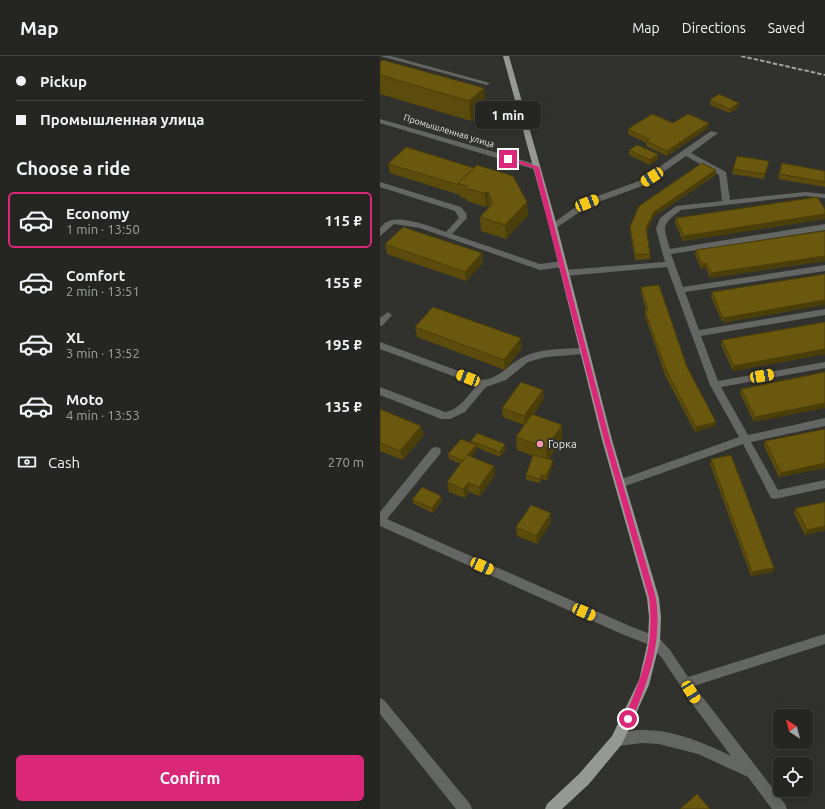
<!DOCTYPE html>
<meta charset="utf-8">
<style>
:root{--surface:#252622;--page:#31322f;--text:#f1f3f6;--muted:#a3a5a5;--line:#424340;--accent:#db2777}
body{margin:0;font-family:Ubuntu,sans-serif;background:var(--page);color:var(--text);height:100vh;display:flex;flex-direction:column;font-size:15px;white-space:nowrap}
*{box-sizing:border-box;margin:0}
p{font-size:13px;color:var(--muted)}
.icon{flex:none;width:22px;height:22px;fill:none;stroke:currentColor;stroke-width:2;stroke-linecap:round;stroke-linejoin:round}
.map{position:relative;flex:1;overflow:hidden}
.sheet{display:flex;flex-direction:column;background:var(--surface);width:380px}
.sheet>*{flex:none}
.guide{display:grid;align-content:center;height:88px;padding:0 16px;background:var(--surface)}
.needle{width:26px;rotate:324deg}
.controls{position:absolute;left:393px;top:653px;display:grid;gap:8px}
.controls a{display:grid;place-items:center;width:40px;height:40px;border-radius:6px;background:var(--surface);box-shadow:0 2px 10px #0003,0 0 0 1px var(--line);font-size:20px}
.end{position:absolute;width:18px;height:18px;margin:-9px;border:5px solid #db2777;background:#fff;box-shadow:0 0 0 2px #fff}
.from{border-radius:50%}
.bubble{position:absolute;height:28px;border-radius:6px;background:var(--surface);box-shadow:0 2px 10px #0003,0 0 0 1px var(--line);font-size:13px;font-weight:600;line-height:28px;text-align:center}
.car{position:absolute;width:12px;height:24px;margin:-12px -6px;border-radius:5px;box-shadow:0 0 3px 1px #0007;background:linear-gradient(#f5c518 24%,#345 0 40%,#f5c518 0 76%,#345 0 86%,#f5c518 0)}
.guide b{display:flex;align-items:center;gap:14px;height:38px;font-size:15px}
.guide b+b{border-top:1px solid var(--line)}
.guide i{width:10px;height:10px;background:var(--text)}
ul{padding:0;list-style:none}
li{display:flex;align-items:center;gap:12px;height:56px;margin:0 8px 6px;padding:0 8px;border:2px solid transparent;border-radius:6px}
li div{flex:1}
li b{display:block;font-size:15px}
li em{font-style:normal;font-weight:600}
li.current{border-color:var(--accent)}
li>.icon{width:36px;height:36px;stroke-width:1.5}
h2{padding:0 16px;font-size:18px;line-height:48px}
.pay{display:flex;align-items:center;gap:10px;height:44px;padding:0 16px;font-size:15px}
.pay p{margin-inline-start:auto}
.action{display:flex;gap:8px;margin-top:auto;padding:8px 16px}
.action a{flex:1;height:46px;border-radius:6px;background:var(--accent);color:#fff;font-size:16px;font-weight:600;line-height:46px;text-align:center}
header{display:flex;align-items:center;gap:24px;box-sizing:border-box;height:56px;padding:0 20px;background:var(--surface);border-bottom:1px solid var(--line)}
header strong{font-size:19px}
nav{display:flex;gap:22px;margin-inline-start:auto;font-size:14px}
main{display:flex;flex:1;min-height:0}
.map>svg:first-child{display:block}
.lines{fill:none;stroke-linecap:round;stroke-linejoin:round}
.minor{fill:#646663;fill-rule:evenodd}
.major{fill:#959893;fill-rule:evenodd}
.rail{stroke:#a0a09c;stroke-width:2;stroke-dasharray:4.5 2;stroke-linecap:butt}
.wall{fill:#5b4c0d}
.shaded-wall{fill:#4a3e0a}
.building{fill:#6a580f;stroke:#4a3e0a}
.route{fill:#db2777}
.poi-dot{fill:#f49aa7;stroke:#31322d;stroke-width:1.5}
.labels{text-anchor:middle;stroke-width:4;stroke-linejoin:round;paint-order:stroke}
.far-street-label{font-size:9px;fill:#e6e6e3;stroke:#31322d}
.poi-label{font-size:11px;fill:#e6e6e3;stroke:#31322d;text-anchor:start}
</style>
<header>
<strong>Map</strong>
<nav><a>Map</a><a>Directions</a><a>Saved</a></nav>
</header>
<main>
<section class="sheet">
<div class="guide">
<b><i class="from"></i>Pickup</b>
<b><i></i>Промышленная улица</b>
</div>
<h2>Choose a ride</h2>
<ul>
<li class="current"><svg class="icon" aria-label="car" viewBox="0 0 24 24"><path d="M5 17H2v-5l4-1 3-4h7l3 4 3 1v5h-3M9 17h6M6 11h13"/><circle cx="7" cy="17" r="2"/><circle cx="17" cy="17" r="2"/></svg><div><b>Economy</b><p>1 min · 13:50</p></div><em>115 ₽</em></li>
<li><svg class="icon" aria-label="car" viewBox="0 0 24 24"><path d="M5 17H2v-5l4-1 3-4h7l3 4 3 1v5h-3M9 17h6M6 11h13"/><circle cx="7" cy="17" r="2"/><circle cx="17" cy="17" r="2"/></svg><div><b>Comfort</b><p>2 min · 13:51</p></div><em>155 ₽</em></li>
<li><svg class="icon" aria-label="car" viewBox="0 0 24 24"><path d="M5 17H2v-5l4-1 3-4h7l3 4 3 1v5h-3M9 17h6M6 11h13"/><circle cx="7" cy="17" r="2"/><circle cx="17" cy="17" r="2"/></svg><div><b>XL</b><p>3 min · 13:52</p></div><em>195 ₽</em></li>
<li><svg class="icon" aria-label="car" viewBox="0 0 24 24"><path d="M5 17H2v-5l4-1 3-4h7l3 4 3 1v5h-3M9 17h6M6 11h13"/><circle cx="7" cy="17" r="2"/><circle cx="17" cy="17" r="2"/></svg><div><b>Moto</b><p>4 min · 13:53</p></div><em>135 ₽</em></li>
</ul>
<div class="pay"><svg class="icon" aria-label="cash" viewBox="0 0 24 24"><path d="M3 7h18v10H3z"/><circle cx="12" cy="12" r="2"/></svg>Cash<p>270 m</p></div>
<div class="action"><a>Confirm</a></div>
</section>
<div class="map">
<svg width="445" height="753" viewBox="0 0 445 753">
<rect width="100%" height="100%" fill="#31322d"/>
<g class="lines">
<g class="minor">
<path d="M0,0H11L110,27L107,29Z"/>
<path d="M0,63L159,109L160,111L159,113H153L0,67Z"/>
<path d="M331,75L338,77L311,97L346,116L350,144L425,136L445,138V142L425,140L301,154C281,169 283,169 290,193L445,168V174L291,198L303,231L445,209V215L305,236L319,274L445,253V259L321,280L338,325L445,306V312L341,331L368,379L445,362V370L371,386L398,434L445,424V432L395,443L391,442L363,388L240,432L236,431L235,428L236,425L359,381L330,329L287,211L185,220L181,217L185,214L285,206L276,173L280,162L296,150L342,145L339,119L306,100L265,129L210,149L176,172H170L169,170L204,145L259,125Z"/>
<path d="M0,126L81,151L86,157L87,162L72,178L160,208L183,205L187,208L183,211L160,214L40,172L14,168L0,180V172C2,170 4,167 7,166C18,158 53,171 66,176L79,162L75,155L0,131Z"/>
<path d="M8,256L12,259L3,269L0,270V262Z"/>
<path d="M0,286L103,324C122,321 127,309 143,301C161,292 184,293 204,292L209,295L204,298L166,301L148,306L126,324L106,331L85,356L70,363H61L0,339V331L65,356C79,354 88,340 97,329L0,293Z"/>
<path d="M56,391L60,392L61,395L60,398L7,463L252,571L278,581L290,594L308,621L445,578V588L314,630L405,748L407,753H392L368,721L318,698L279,688L262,687L237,690L232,688L231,684L232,680C270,664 317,683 351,700L313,649L282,602L270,589L244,579L0,470V456L52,392Z"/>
<path d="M0,642L4,644L90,748L92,753H76L0,658Z"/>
</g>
<path class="major" d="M123,0H129L177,170L232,384L279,542L281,561L280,585L269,629L242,688L209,728L182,753H165L167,748L199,718L232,680L259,624L268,585L269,561L267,542L222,384L169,170Z"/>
<path class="rail" d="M361,0L445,19"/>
</g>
<g class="wall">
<path d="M0,6L106,52L91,65L0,38Z"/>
<path d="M330,44L359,47L358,52L350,57L330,49Z"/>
<path d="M293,67L328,72L287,100L266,90V87L248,78V73Z"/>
<path d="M249,94L278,98V103L270,109L249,99Z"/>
<path d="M389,105L384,123L352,118L353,113Z"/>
<path d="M8,108L147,146L148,159L126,183L101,175L100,161L110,150L106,151L87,145V143L80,141V139L10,117Z"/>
<path d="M445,115V131L398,123L399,118Z"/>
<path d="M336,119L273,161L267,175L270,198V203L255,204L250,176V171Z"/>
<path d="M445,153V163L303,185L295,167L296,162Z"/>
<path d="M445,175V205L330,222L326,212L321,213L315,199L316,194Z"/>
<path d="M5,188L103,207L86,225L7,198Z"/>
<path d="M445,218L343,267L331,241L332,236Z"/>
<path d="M261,231L307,311L336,366V370L315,376L285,319L265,260V255H266L261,236Z"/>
<path d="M445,266V298L353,315L341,289L342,284Z"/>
<path d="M35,271L142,292L125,314L37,281Z"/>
<path d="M445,316L374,366L360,337L361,333Z"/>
<path d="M164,343L153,359L182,383L169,403L173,404V409L167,424L162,423L160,427L146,424V419L153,400L137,394L136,381L144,369L123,361L122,352Z"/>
<path d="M0,353L41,370L44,379L23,404L0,395Z"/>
<path d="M445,373V412L399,421L384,390L385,385Z"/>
<path d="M91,385L126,393L120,401L96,391L97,394L91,401L114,410L115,419L100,440L89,436L85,442L69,436L67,426L81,408L69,403L68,398L91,387Z"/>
<path d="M331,403L394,512L393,516L371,520L330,408Z"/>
<path d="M32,444H62L53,457L34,448Z"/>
<path d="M445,446V474L425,479L414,457L416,452Z"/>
<path d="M171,466L157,488L137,480L136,471Z"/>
</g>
<g class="shaded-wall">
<path d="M104,32L106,52L91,65L89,45Z"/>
<path d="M359,47L358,52L350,57V53Z"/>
<path d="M329,67L328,72L287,100V95Z"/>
<path d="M278,98V103L270,109V104Z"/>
<path d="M389,105L388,110L384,123L385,118Z"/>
<path d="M336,114V119L273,161L266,177V172L274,156Z"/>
<path d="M108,136L110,150L106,151L104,137Z"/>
<path d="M147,146L148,159L126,183L125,169Z"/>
<path d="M445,158V163L303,185L304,180Z"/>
<path d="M102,197L103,207L86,225L85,216Z"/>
<path d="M445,200V205L330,222L331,217Z"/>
<path d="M326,207V212L321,213L322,208Z"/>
<path d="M445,244V249L343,267V262Z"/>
<path d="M141,282L142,292L125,314L124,304Z"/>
<path d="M445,293V298L353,315L354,310Z"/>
<path d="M163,334L164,343L145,370L144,360Z"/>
<path d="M445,347V352L374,366L375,361Z"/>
<path d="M336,366V370L315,376L316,371Z"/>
<path d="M182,369V383L167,406L166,392Z"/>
<path d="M41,370L44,379L23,404L20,395Z"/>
<path d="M125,388L126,393L120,401V396Z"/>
<path d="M96,389L97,394L84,410L83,405Z"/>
<path d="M173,404V409L167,424L166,420Z"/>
<path d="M445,407V412L399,421L401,417Z"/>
<path d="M114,410L115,419L100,440L99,431Z"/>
<path d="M162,419V423L160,427V423Z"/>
<path d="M88,427L89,436L85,442L83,433Z"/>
<path d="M61,440L62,444L53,457L52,452Z"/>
<path d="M171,457V466L157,488L156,480Z"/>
<path d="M445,470V474L425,479L427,474Z"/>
<path d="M394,512L393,516L371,520L372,516Z"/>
</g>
<g class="building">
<path d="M3,4L104,32L89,45L0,19V6Z"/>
<path d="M339,38L359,47L350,53L330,44Z"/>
<path d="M272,58L293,67L308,58L329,67L287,95L266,85L269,83L248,73Z"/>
<path d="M257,89L278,98L270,104L249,94Z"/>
<path d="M26,91L94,112L78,127L79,129L8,108Z"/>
<path d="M357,100L389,105L385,118L353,113Z"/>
<path d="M322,107L336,114L274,156L266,172L270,198L255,199L250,171L259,150Z"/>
<path d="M402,107L445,115V126L399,118Z"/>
<path d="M97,109L133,120L147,146L125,169L100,161L113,147L108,136L104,137L85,132L87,130L78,127Z"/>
<path d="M437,141L445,153V158L304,180L296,162Z"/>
<path d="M23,171L102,197L85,216L5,188Z"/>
<path d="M445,175V200L331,217L326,207L322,208L316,194Z"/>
<path d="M445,218V244L343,262L332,236Z"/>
<path d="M279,229L307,311L336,366L316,371L286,314L265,255L268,254L261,231Z"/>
<path d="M53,251L141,282L124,304L35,271Z"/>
<path d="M445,266V293L354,310L342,284Z"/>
<path d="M445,316V347L375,361L361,333Z"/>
<path d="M141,326L163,334L144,360L122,352Z"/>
<path d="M0,353L41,370L20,395L0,387Z"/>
<path d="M152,358L182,369L166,392L136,381Z"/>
<path d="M445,373V407L401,417L385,385Z"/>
<path d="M97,377L125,388L120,396L91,385Z"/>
<path d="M81,383L96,389L83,405L68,398Z"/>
<path d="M87,399L114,410L99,431L88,427L83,433L67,426Z"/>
<path d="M153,399L173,404L166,420L162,419L160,423L146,419Z"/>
<path d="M351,399L394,512L372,516L331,403Z"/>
<path d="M42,431L61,440L52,452L32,444Z"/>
<path d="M445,446V470L427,474L416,452Z"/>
<path d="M151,449L171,457L156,480L136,471Z"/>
<path d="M317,738L330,753H300Z"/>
</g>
<path class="route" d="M128,101L159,111L230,384L276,542C282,588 269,623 251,666L248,667L244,663C262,620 275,589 269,542L224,384L154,112L126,104Z"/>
<circle class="poi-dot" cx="160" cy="388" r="4"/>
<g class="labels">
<g class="far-street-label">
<text transform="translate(69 75) rotate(17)" y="3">Промышленная улица</text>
</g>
<g class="poi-label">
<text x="168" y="392">Горка</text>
</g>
</g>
</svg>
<div class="controls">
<a><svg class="needle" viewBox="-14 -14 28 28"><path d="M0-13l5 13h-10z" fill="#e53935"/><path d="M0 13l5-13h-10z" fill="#a3a5a5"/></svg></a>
<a><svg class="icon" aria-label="locate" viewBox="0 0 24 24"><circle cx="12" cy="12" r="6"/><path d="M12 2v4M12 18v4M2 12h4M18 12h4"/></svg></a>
</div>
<i class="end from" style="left:248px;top:663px"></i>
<i class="end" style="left:128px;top:103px"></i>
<div class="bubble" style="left:95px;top:45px;width:66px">1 min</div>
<i class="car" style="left:272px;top:121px;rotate:237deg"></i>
<i class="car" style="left:207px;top:147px;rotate:68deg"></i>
<i class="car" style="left:382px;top:320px;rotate:80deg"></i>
<i class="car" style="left:88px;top:322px;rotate:291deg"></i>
<i class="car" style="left:102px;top:510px;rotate:114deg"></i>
<i class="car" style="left:204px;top:556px;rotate:114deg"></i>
<i class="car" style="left:311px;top:636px;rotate:148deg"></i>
</div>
</main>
